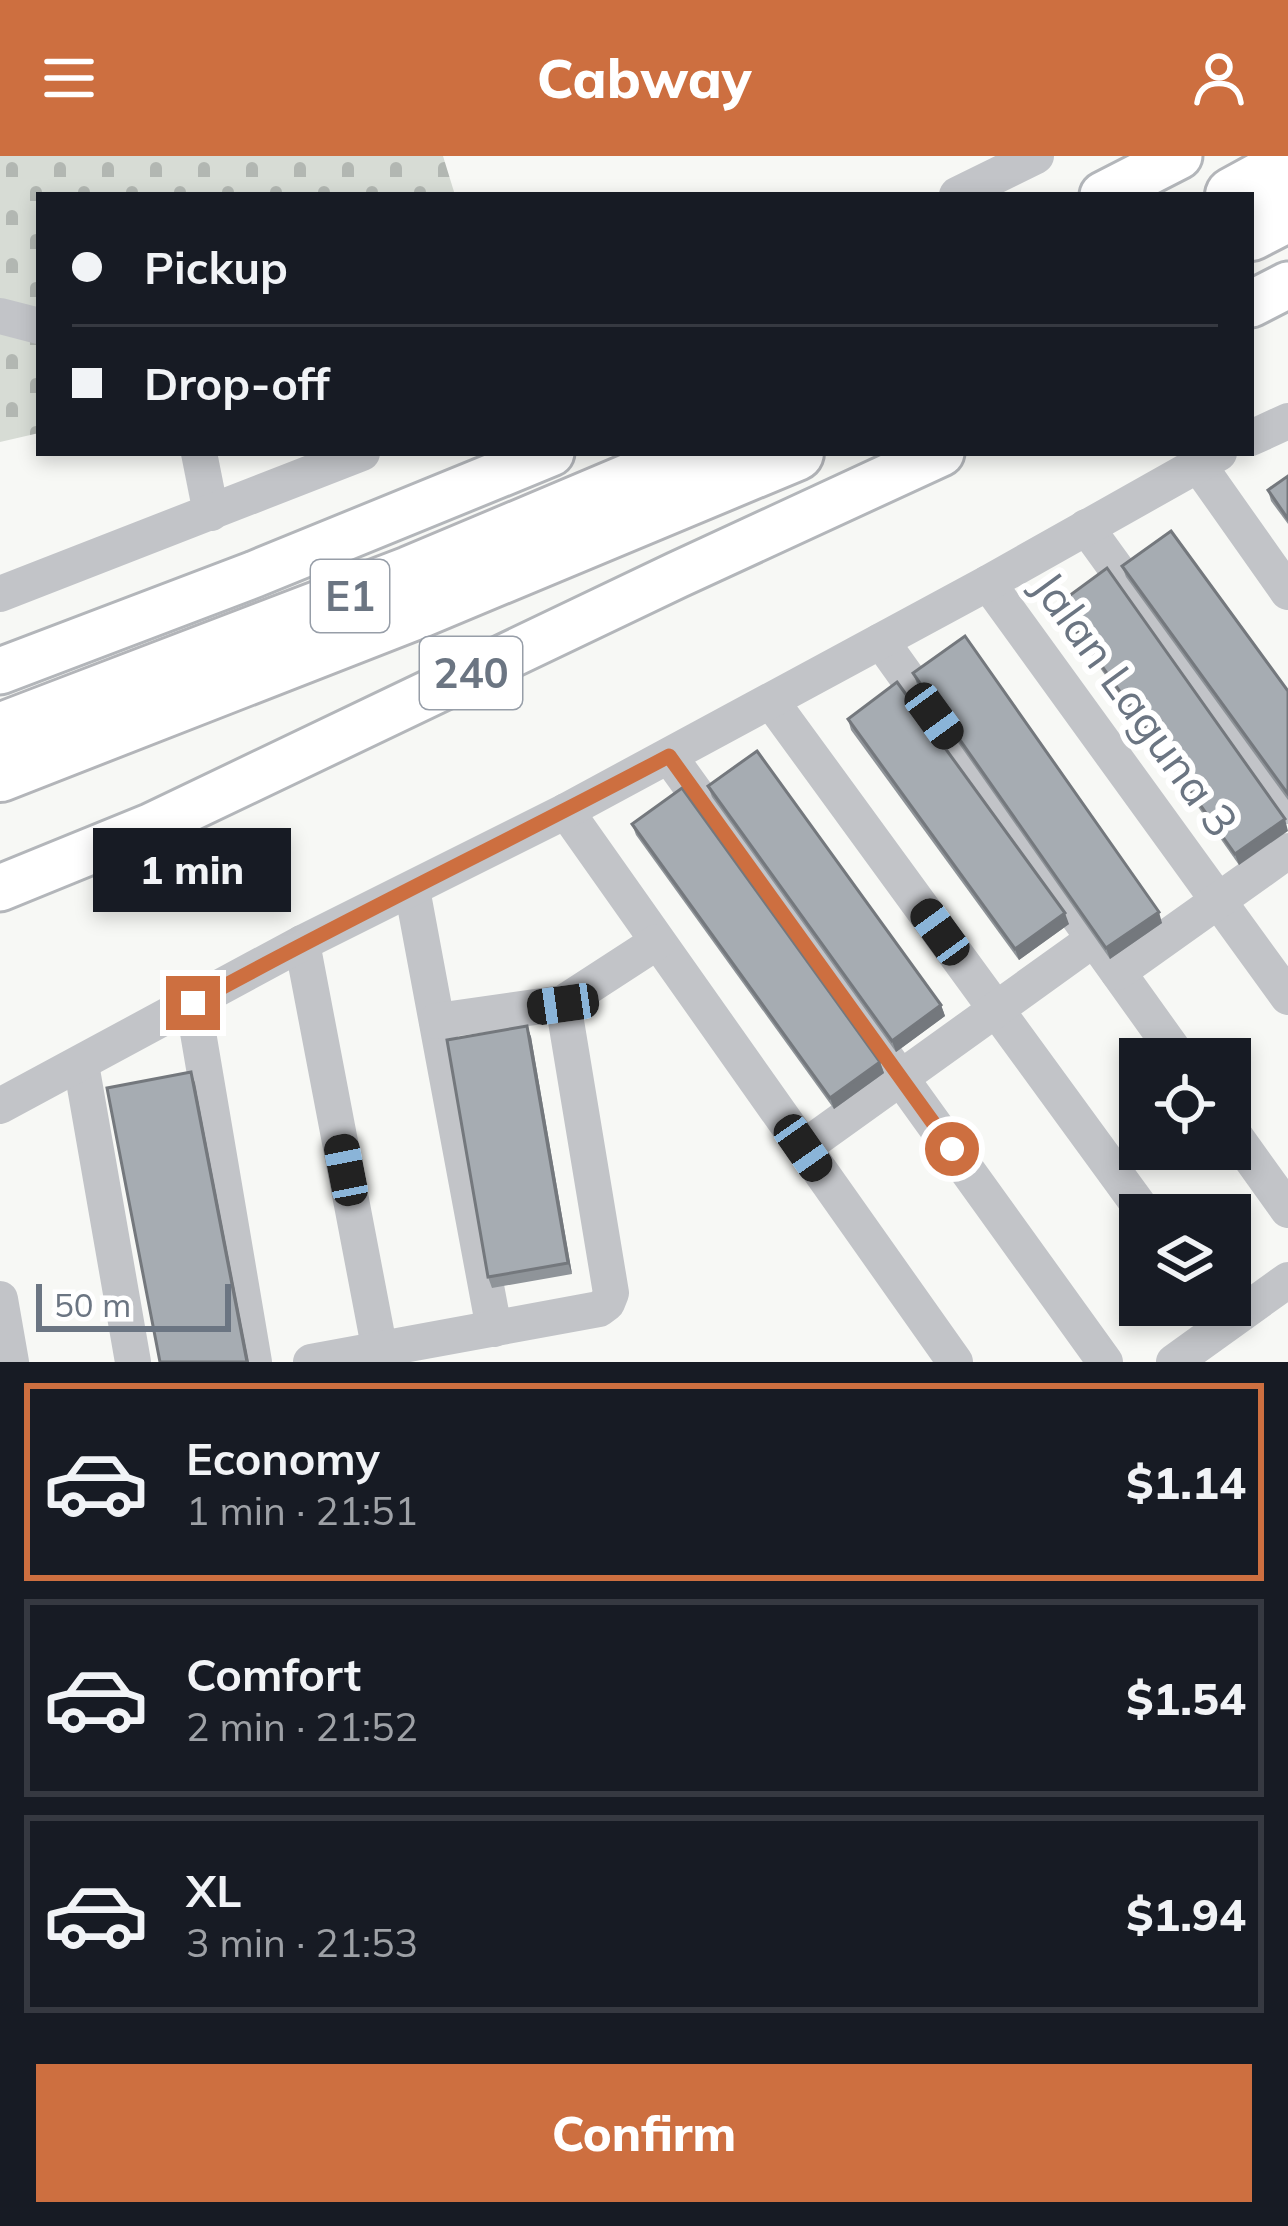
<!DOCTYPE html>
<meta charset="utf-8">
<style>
:root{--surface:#171b24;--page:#242831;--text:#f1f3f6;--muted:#9ea1a6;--line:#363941;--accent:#cd6f40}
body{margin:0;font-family:Mulish,sans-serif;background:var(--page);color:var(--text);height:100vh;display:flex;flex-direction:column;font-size:45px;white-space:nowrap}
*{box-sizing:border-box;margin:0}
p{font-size:39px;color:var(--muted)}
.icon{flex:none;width:66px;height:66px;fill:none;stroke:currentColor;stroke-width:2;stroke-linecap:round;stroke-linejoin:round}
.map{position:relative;height:1206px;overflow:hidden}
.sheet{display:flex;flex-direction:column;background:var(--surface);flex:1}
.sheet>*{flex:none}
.top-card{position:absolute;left:36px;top:36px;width:1218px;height:264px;border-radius:0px;box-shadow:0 6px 18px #0003;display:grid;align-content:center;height:264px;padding:0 36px;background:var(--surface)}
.tools{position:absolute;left:1119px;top:882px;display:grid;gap:24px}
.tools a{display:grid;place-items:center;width:132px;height:132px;border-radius:0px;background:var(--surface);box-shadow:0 6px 18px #0003;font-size:60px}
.scale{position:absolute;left:36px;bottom:30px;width:195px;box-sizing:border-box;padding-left:12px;border:6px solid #6b7582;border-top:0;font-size:33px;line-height:42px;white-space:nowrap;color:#6b7582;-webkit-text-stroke:9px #fff;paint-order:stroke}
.end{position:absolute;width:54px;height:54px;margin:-27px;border:15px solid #cd6f40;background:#fff;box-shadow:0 0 0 6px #fff}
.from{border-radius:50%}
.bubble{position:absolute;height:84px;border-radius:0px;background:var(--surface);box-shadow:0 6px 18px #0003;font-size:39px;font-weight:800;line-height:84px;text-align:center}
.car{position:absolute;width:36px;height:72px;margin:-36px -18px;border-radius:15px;box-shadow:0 0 9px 3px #0007;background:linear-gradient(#222 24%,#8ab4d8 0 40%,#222 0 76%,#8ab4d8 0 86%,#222 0)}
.top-card b{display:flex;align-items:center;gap:42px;height:114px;font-size:45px}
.top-card b+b{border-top:3px solid var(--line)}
.top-card i{width:30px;height:30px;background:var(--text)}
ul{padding:21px 0 0;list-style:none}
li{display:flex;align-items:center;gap:36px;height:198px;margin:0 24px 18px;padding:0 12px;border:6px solid var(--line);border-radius:0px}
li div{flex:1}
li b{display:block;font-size:45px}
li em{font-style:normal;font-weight:800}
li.active{border-color:var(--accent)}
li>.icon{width:108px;height:108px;stroke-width:1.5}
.cta{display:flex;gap:24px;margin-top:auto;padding:24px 36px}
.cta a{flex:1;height:138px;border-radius:0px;background:var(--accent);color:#fff;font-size:48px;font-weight:800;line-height:138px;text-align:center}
header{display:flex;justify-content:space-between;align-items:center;height:156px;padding:0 36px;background:var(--accent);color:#fff;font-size:54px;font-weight:800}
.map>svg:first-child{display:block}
.cemetery{fill:url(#cemetery-stones)}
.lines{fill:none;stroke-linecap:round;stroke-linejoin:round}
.major-casing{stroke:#b3b6ba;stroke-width:51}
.highway-casing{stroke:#b3b5b9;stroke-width:60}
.minor{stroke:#c2c4c8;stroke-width:36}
.major{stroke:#fff;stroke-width:45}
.highway{stroke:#fff;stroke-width:54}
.wall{fill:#8f9499}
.shaded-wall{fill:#74787d}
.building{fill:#a6acb2;stroke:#74787d;stroke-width:3}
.route{stroke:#cd6f40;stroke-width:15}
.labels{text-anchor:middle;stroke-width:12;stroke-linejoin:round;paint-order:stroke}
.shield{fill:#fff;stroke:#979ea8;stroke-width:3}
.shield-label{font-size:42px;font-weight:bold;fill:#6b7582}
.street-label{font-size:45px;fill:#6b7582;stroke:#fff}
</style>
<header><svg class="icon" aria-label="menu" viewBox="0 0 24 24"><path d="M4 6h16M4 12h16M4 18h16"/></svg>Cabway<svg class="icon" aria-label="person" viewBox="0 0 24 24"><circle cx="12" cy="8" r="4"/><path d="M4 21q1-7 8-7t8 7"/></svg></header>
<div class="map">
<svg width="1288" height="1206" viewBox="0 0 1288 1206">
<defs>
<pattern id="cemetery-stones" width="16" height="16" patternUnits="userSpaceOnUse" patternTransform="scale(3)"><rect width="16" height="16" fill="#d7dcd5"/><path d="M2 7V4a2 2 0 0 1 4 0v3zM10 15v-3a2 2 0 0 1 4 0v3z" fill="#b2b7b2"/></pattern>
</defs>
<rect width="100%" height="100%" fill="#f7f8f5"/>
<path class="cemetery" d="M0,0H443L455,39H39V277L0,286Z"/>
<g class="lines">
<g class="major-casing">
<g id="major">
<path d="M1103,39L1179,0"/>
<path d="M1251,148L1288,129"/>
<path d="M0,515L255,418L551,297"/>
<path d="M0,732L152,670L677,419L941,297"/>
</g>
</g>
<g class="highway-casing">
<g id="highway">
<path d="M1233,39L1288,9"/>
<path d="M1251,77L1288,58"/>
<path d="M0,575L410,418L697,297"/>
<path d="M0,618L422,453L796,297"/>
</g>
</g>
<g class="minor">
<path d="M957,39L1036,0"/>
<path d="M0,160L39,170"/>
<path d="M1251,282L1288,265"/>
<path d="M199,297L211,357"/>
<path d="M1197,307L1288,436"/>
<path d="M1086,371L1288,650"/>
<path d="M988,427L1288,841"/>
<path d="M0,438L362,297"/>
<path d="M881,485L1180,903"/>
<path d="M771,545L1146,1059"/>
<path d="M669,600L1105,1206"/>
<path d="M566,655L955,1206"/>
<path d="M412,733L494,1173"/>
<path d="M302,787L382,1206"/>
<path d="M1118,816L1288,695"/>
<path d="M193,847L254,1206"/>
<path d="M437,865L563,847L657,786"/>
<path d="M81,908L133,1206"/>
<path d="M0,950L302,787L566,655L988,427L1219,297"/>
<path d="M1230,973L1288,1054"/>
<path d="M803,992L1094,783"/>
<path d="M0,1143L11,1206"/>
<path d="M311,1206L599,1153L607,1147L611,1137L563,847"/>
<path d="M1174,1206L1288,1124"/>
</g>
<use href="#major" class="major"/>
<use href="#highway" class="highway"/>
</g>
<g class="wall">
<path d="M1288,320V368L1271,345L1268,334Z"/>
<path d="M1122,410L1288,535V644L1126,421Z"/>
<path d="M1058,448L1285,663L1239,709L1062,458Z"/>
<path d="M913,517L1162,767L1110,803L917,528Z"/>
<path d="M848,563L1069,768L1019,804L851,574Z"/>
<path d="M708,630L941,849L945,860L896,896L712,641Z"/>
<path d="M632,668L880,906L884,917L834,953L636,679Z"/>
<path d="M527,870L531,881L572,1118L492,1132L488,1121Z"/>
</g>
<g class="shaded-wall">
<path d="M1285,663L1288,675L1239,709L1235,698Z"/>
<path d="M1159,756L1162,767L1110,803L1106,792Z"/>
<path d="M1065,757L1069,768L1019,804L1015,793Z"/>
<path d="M941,849L945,860L896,896L892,885Z"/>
<path d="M527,870L531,881L572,1118L568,1107Z"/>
<path d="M880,906L884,917L834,953L830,942Z"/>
<path d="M191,916L195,927L249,1206H247Z"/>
</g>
<g class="building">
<path d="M1288,320V363L1268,334Z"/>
<path d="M1171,375L1288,535V638L1122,410Z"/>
<path d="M1107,412L1285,663L1235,698L1058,448Z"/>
<path d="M965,480L1159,756L1106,792L913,517Z"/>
<path d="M897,526L1065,757L1015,793L848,563Z"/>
<path d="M757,595L941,849L892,885L708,630Z"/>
<path d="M682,632L880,906L830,942L632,668Z"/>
<path d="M527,870L568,1107L488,1121L447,884Z"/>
<path d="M191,916L247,1206H160L107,932Z"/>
</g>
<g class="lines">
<path class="route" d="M193,847C350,761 511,684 669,600L952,993"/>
</g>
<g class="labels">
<g class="shield">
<rect x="311" y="404" width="78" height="72" rx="9"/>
<rect x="420" y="481" width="102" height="72" rx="9"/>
</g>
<g class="shield-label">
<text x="350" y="455">E1</text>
<text x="471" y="532">240</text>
</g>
<g class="street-label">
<text transform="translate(1135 548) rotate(54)" y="16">Jalan Laguna 3</text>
</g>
</g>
</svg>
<div class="tools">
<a><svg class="icon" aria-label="locate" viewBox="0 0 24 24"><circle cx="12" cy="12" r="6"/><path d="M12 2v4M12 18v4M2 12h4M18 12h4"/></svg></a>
<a><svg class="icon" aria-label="layers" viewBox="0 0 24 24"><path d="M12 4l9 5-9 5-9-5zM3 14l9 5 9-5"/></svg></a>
</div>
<div class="scale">50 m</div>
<i class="end from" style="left:952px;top:993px"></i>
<i class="end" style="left:193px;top:847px"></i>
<div class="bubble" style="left:93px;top:672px;width:198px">1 min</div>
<i class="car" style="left:934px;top:560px;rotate:144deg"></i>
<i class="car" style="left:940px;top:776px;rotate:324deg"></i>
<i class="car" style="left:563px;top:848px;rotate:262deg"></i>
<i class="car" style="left:803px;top:992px;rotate:145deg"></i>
<i class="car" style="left:346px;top:1014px;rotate:349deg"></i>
<div class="top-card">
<b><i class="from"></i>Pickup</b>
<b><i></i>Drop-off</b>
</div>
</div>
<section class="sheet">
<ul>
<li class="active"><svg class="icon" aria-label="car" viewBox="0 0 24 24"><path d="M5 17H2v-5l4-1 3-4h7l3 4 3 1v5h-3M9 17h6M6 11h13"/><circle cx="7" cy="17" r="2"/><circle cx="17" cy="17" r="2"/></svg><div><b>Economy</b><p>1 min · 21:51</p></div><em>$1.14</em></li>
<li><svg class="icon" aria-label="car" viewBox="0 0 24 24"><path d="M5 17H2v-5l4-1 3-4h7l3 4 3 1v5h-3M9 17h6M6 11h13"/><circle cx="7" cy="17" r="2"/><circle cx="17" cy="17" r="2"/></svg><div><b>Comfort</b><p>2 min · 21:52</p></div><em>$1.54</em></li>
<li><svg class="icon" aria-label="car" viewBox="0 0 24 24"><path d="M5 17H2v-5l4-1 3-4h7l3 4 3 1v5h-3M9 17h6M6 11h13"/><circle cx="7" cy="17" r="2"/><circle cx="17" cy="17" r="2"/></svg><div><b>XL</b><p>3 min · 21:53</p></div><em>$1.94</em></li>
</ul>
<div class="cta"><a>Confirm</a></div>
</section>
